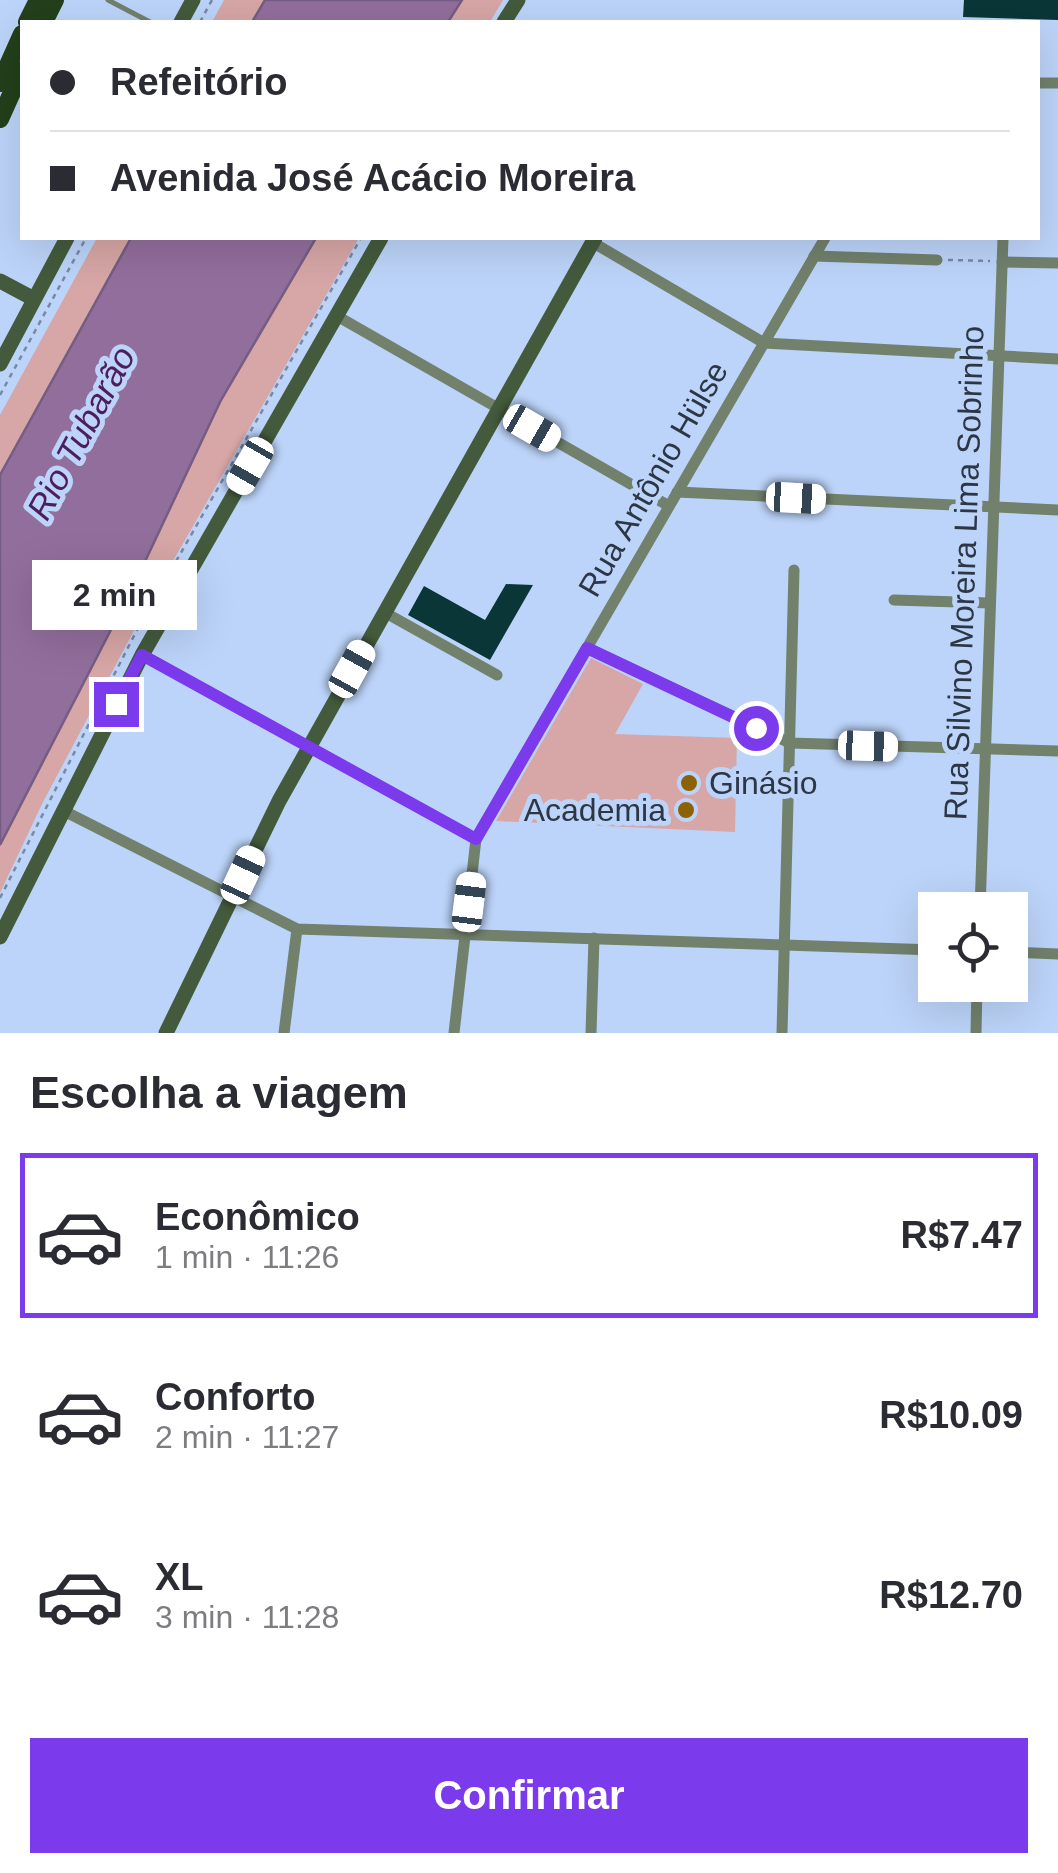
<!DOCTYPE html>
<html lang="pt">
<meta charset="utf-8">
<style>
:root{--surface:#fff;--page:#f2f2f3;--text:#2b2b33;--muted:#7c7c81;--line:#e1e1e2;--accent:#7c3aed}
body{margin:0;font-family:Arial,sans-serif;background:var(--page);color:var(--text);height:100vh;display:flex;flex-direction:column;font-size:38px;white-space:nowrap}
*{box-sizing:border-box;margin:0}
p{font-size:32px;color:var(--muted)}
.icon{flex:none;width:55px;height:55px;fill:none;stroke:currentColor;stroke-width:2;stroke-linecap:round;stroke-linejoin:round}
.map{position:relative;height:1033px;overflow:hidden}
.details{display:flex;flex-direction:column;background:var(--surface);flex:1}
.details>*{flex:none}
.banner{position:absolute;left:20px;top:20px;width:1020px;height:220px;border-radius:0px;box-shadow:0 10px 40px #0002;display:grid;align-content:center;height:220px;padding:0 30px;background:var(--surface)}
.buttons{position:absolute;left:918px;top:892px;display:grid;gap:20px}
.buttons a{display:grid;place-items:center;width:110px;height:110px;border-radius:0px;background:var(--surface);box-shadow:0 10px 40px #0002;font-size:50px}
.end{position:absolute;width:45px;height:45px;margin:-22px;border:12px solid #7c3aed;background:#fff;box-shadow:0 0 0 5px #fff}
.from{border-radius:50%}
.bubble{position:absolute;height:70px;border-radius:0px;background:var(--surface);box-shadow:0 10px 40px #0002;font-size:32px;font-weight:600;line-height:70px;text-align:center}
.car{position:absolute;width:30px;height:60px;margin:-30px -15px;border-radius:12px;box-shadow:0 0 8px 2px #0007;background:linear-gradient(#fff 24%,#345 0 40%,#fff 0 76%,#345 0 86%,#fff 0)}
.banner b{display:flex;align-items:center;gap:35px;height:95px;font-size:38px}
.banner b+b{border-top:2px solid var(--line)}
.banner i{width:25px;height:25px;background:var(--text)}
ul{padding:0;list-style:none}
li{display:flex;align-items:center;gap:30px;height:165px;margin:0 20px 15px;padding:0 10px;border:5px solid transparent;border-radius:0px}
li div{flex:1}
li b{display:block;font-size:38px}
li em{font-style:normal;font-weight:600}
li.current{border-color:var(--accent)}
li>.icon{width:90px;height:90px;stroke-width:1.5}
h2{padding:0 30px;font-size:45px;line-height:120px}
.action{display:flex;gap:20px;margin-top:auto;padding:20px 30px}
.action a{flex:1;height:115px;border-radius:0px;background:var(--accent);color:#fff;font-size:40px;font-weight:600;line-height:115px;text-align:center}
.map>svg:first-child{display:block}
.green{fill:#d7a6a6}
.water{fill:#926e9c;stroke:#745d82;stroke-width:2.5}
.building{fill:#0a3637}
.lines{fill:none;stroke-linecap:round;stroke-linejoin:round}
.path{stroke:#7889a4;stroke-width:2.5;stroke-dasharray:5 5;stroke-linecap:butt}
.lane{stroke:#71816c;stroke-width:5}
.street{stroke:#71816c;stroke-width:11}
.secondary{stroke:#435a3c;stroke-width:15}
.primary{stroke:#233f1b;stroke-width:18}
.route{stroke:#7c3aed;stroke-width:12}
.poi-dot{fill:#8c6204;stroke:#bcd4f9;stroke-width:4}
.labels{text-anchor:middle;stroke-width:10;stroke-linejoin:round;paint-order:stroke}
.street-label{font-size:32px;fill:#2d3645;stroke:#bcd4f9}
.poi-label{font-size:32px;fill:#2d3645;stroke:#bcd4f9;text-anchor:start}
.water-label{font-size:35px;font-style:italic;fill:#4d1e59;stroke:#bcd4f9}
</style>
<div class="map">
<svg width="1058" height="1033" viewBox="0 0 1058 1033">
<rect width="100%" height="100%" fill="#bcd4f9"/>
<g class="green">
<path d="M224,0H265L252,22H212Z"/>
<path d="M462,0H503L490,22H448Z"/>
<path d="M97,238H131L0,475V415Z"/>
<path d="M316,238H359L147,606L42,804L0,893V845L133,587L221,400Z"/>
<path d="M591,658L643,684L615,734L737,738L735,832L496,821Z"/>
</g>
<g class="water">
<path d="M265,0H462L448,22H252Z"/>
<path d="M131,238H316L221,400L133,587L0,845V475Z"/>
</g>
<g class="building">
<path d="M964,0H1058V20L963,17Z"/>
<path d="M506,584L533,585L490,660L408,615L424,586L485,620Z"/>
</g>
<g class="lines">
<g class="path">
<path d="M200,22L212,0"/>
<path d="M948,260L990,261"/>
<path d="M0,395L86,238"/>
<path d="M0,898L139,626L361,238"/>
</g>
<path class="lane" d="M108,0L150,22"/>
<g class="street">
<path d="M1038,83H1058"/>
<path d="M592,242L764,343L1058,359"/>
<path d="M814,256L937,260"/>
<path d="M1002,262L1058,263"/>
<path d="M337,316L669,506"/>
<path d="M677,492L1058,510"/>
<path d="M894,600L990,603"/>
<path d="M384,612L497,675"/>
<path d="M587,648L790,743L1058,751"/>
<path d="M142,655L476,839"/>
<path d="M62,810L297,929L935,950"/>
<path d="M980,910L1003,238"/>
<path d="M1010,952L1058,954"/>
<path d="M284,1033L297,929"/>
<path d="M454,1033L476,839L825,238"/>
<path d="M591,1033L594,938"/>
<path d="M782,1033L794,570"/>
<path d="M976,1033L977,985"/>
</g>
<g class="secondary">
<path d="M181,22L193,0"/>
<path d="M504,22L518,0"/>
<path d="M0,281L34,299"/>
<path d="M0,364L67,238"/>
<path d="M0,937L142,655L381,238"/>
<path d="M166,1033L279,801L595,238"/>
</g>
<g class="primary">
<path d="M27,22L38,0"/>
<path d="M44,22L55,0"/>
<path d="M0,83L22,34"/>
<path d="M0,119L22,70"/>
</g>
</g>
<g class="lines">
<path class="route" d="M116,704L142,655L476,839L587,648L756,728"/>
</g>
<g class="poi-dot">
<circle cx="689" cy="783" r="10"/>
<circle cx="686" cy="810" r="10"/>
</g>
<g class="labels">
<g class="street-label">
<text transform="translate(653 479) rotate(-60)" y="11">Rua Antônio Hülse</text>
<text transform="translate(964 573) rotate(-88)" y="11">Rua Silvino Moreira Lima Sobrinho</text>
</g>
<g class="poi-label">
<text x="709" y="794">Ginásio</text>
<text x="666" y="821" text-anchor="end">Academia</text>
</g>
<g class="water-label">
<text transform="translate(81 433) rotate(-62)" y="12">Rio Tubarão</text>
</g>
</g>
</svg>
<div class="buttons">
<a><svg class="icon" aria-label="locate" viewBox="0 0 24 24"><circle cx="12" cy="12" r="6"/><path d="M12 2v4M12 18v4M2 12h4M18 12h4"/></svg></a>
</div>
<i class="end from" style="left:756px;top:728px"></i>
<i class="end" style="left:116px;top:704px"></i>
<div class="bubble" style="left:32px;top:560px;width:165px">2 min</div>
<i class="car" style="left:532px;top:428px;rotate:120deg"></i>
<i class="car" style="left:250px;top:466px;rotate:210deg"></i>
<i class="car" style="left:796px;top:498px;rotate:93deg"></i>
<i class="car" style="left:352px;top:669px;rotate:29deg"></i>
<i class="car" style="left:868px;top:746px;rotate:92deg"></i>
<i class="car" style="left:243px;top:875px;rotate:25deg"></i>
<i class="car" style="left:469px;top:902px;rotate:7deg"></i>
<div class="banner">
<b><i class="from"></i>Refeitório</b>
<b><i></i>Avenida José Acácio Moreira</b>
</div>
</div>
<section class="details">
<h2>Escolha a viagem</h2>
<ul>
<li class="current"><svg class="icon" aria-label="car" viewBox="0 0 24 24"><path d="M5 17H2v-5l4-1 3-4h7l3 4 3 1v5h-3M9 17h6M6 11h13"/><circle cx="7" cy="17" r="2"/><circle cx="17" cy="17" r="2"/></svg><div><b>Econômico</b><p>1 min · 11:26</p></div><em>R$7.47</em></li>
<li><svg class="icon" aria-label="car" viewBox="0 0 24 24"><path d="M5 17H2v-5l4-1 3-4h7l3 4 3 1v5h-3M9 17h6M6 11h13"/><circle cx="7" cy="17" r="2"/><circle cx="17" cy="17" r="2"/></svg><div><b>Conforto</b><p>2 min · 11:27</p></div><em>R$10.09</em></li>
<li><svg class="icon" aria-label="car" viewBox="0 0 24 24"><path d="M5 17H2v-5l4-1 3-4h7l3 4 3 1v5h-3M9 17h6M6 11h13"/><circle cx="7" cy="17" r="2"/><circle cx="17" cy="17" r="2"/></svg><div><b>XL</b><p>3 min · 11:28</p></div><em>R$12.70</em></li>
</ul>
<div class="action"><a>Confirmar</a></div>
</section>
